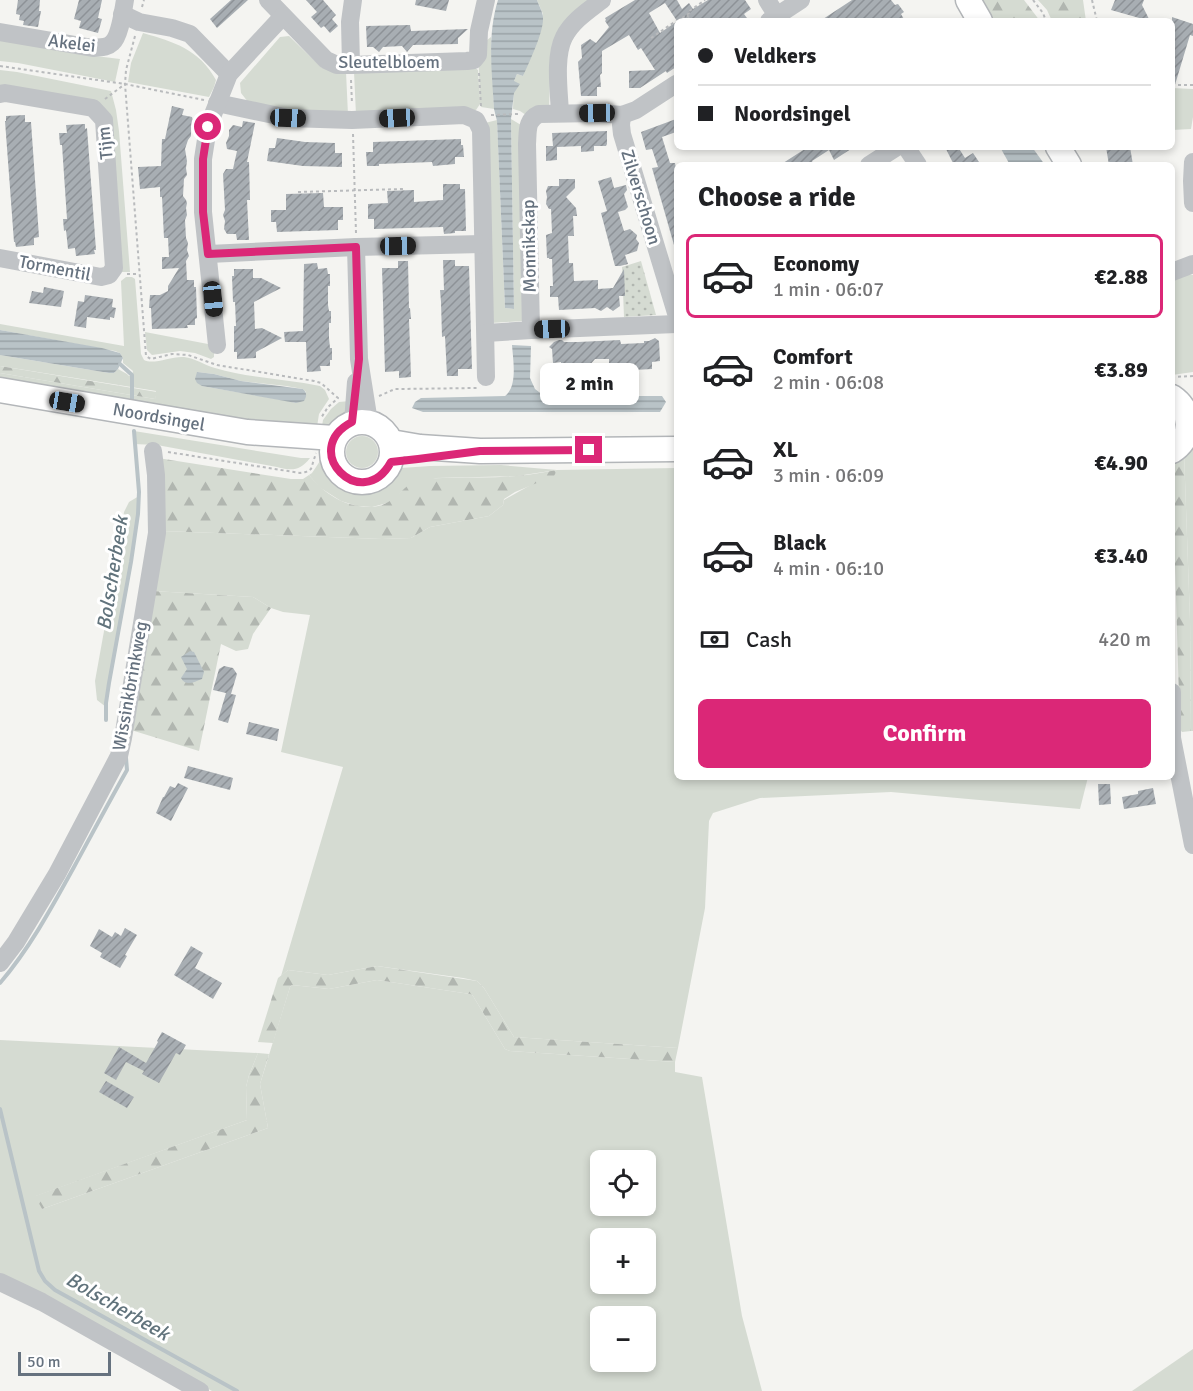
<!DOCTYPE html>
<meta charset="utf-8">
<style>
:root{--surface:#fff;--page:#f6f6f6;--text:#202124;--muted:#757577;--line:#e0e0e0;--accent:#db2777}
body{margin:0;font-family:Signika,sans-serif;background:var(--page);color:var(--text);height:100vh;display:flex;flex-direction:column;font-size:22px;white-space:nowrap}
*{box-sizing:border-box;margin:0}
p{font-size:20px;color:var(--muted)}
.icon{flex:none;width:33px;height:33px;fill:none;stroke:currentColor;stroke-width:2;stroke-linecap:round;stroke-linejoin:round}
.map{position:relative;flex:1;overflow:hidden}
.details{position:absolute;left:674px;top:162px;width:501px;height:618px;display:flex;flex-direction:column;background:var(--surface);border-radius:9px;box-shadow:0 3px 9px #0003}
.details>*{flex:none}
.hud{position:absolute;left:674px;top:18px;width:501px;height:132px;border-radius:9px;box-shadow:0 3px 9px #0003;display:grid;align-content:center;height:132px;padding:0 24px;background:var(--surface)}
.fabs{position:absolute;left:590px;top:1150px;display:grid;gap:12px}
.fabs a{display:grid;place-items:center;width:66px;height:66px;border-radius:9px;background:var(--surface);box-shadow:0 3px 9px #0003;font-size:30px}
.scale{position:absolute;left:18px;bottom:15px;width:93px;box-sizing:border-box;padding-left:6px;border:3px solid #66727f;border-top:0;font-size:16px;line-height:21px;white-space:nowrap;color:#66727f;-webkit-text-stroke:4px #fff;paint-order:stroke}
.end{position:absolute;width:27px;height:27px;margin:-14px;border:8px solid #db2777;background:#fff;box-shadow:0 0 0 3px #fff}
.from{border-radius:50%}
.bubble{position:absolute;height:42px;border-radius:9px;background:var(--surface);box-shadow:0 3px 9px #0003;font-size:20px;font-weight:700;line-height:42px;text-align:center}
.car{position:absolute;width:18px;height:36px;margin:-18px -9px;border-radius:8px;box-shadow:0 0 4px 2px #0007;background:linear-gradient(#222 24%,#8ab4d8 0 40%,#222 0 76%,#8ab4d8 0 86%,#222 0)}
.hud b{display:flex;align-items:center;gap:21px;height:57px;font-size:22px}
.hud b+b{border-top:2px solid var(--line)}
.hud i{width:15px;height:15px;background:var(--text)}
ul{padding:0;list-style:none}
li{display:flex;align-items:center;gap:18px;height:84px;margin:0 12px 9px;padding:0 12px;border:3px solid transparent;border-radius:9px}
li div{flex:1}
li b{display:block;font-size:22px}
li em{font-style:normal;font-weight:700}
li.current{border-color:var(--accent)}
li>.icon{width:54px;height:54px;stroke-width:1.5}
h2{padding:0 24px;font-size:27px;line-height:72px}
.pay{display:flex;align-items:center;gap:15px;height:66px;padding:0 24px;font-size:22px}
.pay p{margin-inline-start:auto}
.action{display:flex;gap:12px;margin-top:auto;padding:12px 24px}
.action a{flex:1;height:69px;border-radius:9px;background:var(--accent);color:#fff;font-size:24px;font-weight:700;line-height:69px;text-align:center}
.map>svg:first-child{display:block}
.grass{fill:#d5dbd2;fill-rule:evenodd}
.forest{fill:url(#forest-firs)}
.park{fill:url(#park-dots)}
.water{fill:url(#water-rules)}
.lines{fill:none;stroke-linecap:round;stroke-linejoin:round}
.stream{stroke:#b9c3c7;stroke-width:4}
.building{fill:url(#building-hatch)}
.major-casing{stroke:#b3b6b9;stroke-width:27}
.path{stroke:#b9bbbd;stroke-width:2;stroke-dasharray:3 3;stroke-linecap:butt}
.minor{stroke:#c0c3c6;stroke-width:18}
.major{stroke:#fff;stroke-width:24}
.route{stroke:#db2777;stroke-width:8}
.labels{text-anchor:middle;stroke-width:6;stroke-linejoin:round;paint-order:stroke}
.street-label{font-size:18px;fill:#66727f;stroke:#fff}
.water-label{font-size:20px;font-style:italic;fill:#61737c;stroke:#fff}
</style>
<div class="map">
<svg width="1193" height="1391" viewBox="0 0 1193 1391">
<defs>
<pattern id="forest-firs" width="22" height="20" patternUnits="userSpaceOnUse" patternTransform="scale(1.5)"><rect width="22" height="20" fill="#d5dbd2"/><path d="M5 1l3.5 6h-7zM16 11l3.5 6h-7z" fill="#b1b6b0"/></pattern>
<pattern id="park-dots" width="8" height="8" patternUnits="userSpaceOnUse" patternTransform="scale(1.5)"><rect width="8" height="8" fill="#d5dbd2"/><path d="M2 2h.1M6 6h.1" fill="none" stroke="#b1b6b0" stroke-width="1.8" stroke-linecap="round"/></pattern>
<pattern id="water-rules" width="6" height="5" patternUnits="userSpaceOnUse" patternTransform="scale(1.5)"><rect width="6" height="5" fill="#b9c3c7"/><path d="M0 2.5h6" fill="none" stroke="#9aa3a7"/></pattern>
<pattern id="building-hatch" width="6" height="6" patternUnits="userSpaceOnUse" patternTransform="scale(1.5)"><rect width="6" height="6" fill="#a8aeb3"/><path d="M-1 1l2-2M0 6l6-6M5 7l2-2" fill="none" stroke="#8d9297"/></pattern>
</defs>
<rect width="100%" height="100%" fill="#f4f4f1"/>
<g class="grass">
<path d="M537,0H597L550,76L549,111L526,115L520,111L513,109L514,81L517,74L523,76L543,14Z"/>
<path d="M143,33C174,42 199,49 216,80L214,87L209,97L128,82L131,63Z"/>
<path d="M289,36L322,68L346,72L348,115H274L248,102L241,93L240,83L280,37Z"/>
<path d="M491,37L494,109L481,107L480,104L476,110L356,115L354,72L474,67L478,70L480,102L478,47Z"/>
<path d="M0,39L71,53L120,59L115,82L18,63L0,61Z"/>
<path d="M0,70L17,72L111,91L116,110L119,131L130,272H121L109,121L0,91Z"/>
<path d="M1172,88L1193,89V117L1191,129L1172,130Z"/>
<path d="M511,119L521,125L522,321L490,323L481,124L497,120L505,308L514,309Z"/>
<path d="M1187,274L1193,275V372L1172,375V280Z"/>
<path d="M126,277H132L135,279L141,354L144,360C154,365 171,356 184,357C195,358 204,365 215,368C248,378 286,379 320,386L325,390L329,399L319,414L316,433L0,385V373L155,399L156,391L0,366V355L109,373H114L118,369L127,374L129,376H132L133,371L123,363V358L120,353L115,351L0,330V324L124,346L121,281ZM197,372L214,374L241,381L286,386L303,389L306,392L296,403L288,401L202,386Z"/>
<path d="M145,332L208,344L214,347V357L211,359L195,353L180,351L152,355L147,350Z"/>
<path d="M350,401C345,418 338,426 321,432L323,420L331,409L339,402Z"/>
<path d="M134,431L301,458H310C300,471 292,471 277,467L157,445L134,444Z"/>
<circle cx="362" cy="452" r="16"/>
<path d="M1193,449V731H1191L1190,620L1184,452Z"/>
<path d="M320,461L326,468L338,479L358,489L370,487L401,468L430,466L501,465L557,470L676,468V777H1088L1080,809L891,792L760,798L713,813L709,821L705,908L678,1048L514,1037L484,988L477,981L463,978L377,966L328,975L288,970L281,976L343,767L281,752L310,615L283,612L271,608L253,597L153,591L162,531L382,539L411,538L430,527L489,516L503,505L504,500L557,470L517,476L436,478L403,490L391,502L372,507L357,506L341,501L319,487L309,475L312,473Z"/>
<path d="M139,496L131,562L109,683L106,707L97,700L95,681L117,559L124,512L129,502Z"/>
<path d="M377,980L470,994L473,996L505,1049L510,1051L675,1062V1072L702,1077L742,1316L762,1391H212L41,1296L0,1276V1040L258,1053L249,1075L246,1087L247,1120L36,1196L42,1209L268,1128L260,1084L290,987L292,985L329,989ZM600,1161H645V1206H600ZM600,1239H645V1284H600ZM600,1317H645V1362H600Z"/>
<path d="M1193,1349V1391H1132Z"/>
</g>
<g class="forest">
<path d="M982,0H1024L1040,21H995Z"/>
<path d="M1038,0H1083L1086,21H1052L1047,10Z"/>
<path d="M0,366L157,392L155,399L0,373Z"/>
<path d="M1184,452L1190,620L1191,731L1182,732L1180,729L1172,468L1177,455Z"/>
<path d="M158,458L291,479H303L309,475C325,494 343,506 368,507C395,508 400,485 419,480C429,478 441,478 451,478C473,477 495,478 516,476C530,475 543,472 557,470L554,476L515,492L504,499L503,505L489,516L430,527L411,538L382,539L162,531Z"/>
<path d="M153,591L253,597L271,608L253,634L248,649L236,651L221,644L199,751L131,730Z"/>
<path d="M377,966L477,981L484,988L514,1037L678,1048L675,1062L510,1051L505,1049L473,996L470,994L377,980L329,989L292,985L290,987L273,1043L258,1042L278,978L288,970L328,975Z"/>
<path d="M258,1053L269,1054L260,1084L268,1128L42,1209L35,1196L247,1120L246,1087L249,1075Z"/>
</g>
<path class="park" d="M641,261L656,315L624,317L622,267Z"/>
<g class="water">
<path d="M498,0H537C539,6 543,12 543,18C544,31 529,63 523,76L517,74L514,81L520,84L514,93L511,119L514,309L505,308L497,121L494,109C492,73 487,35 498,0Z"/>
<path d="M1000,147H1032L1045,165H1010Z"/>
<path d="M0,330L102,348L120,353L123,358L118,369L114,373H109L0,355Z"/>
<path d="M512,345L531,346L530,378L535,389L547,398L556,396H662L666,402L660,412H423L412,408L415,402L421,398L505,396C518,386 513,360 512,345Z"/>
<path d="M197,372L214,374L241,381L303,389C307,393 307,396 304,401L296,403L202,386L197,383L195,379Z"/>
<path d="M190,651L194,652L204,672L202,679C194,682 186,687 181,678L187,669L181,657Z"/>
</g>
<g class="lines">
<g class="stream">
<path d="M120,364L132,375V403"/>
<path d="M106,720V703L109,683L131,562L138,514L139,492L134,431"/>
<path d="M0,983C30,948 52,907 74,867C92,834 109,802 127,770L126,758"/>
<path d="M0,1109L39,1271L45,1281L55,1290L237,1391"/>
</g>
</g>
<g class="building">
<path d="M18,0H40L39,11H41L38,27L23,25L24,21L19,20L20,15L16,14Z"/>
<path d="M79,0H102L98,18L102,19L98,33L79,28L81,21L74,19Z"/>
<path d="M231,0H248L217,28L210,19Z"/>
<path d="M306,0H323L336,15L332,19L338,26L330,33L324,26L321,28L311,17L317,12Z"/>
<path d="M416,0H449L446,11L415,5Z"/>
<path d="M635,0H677L682,9L689,3L693,9L708,0H745L751,9L744,14L749,21H677L665,3L649,13L660,33L676,22V67L667,73L666,71L640,88H629V71L655,70L641,48L638,50L629,35L602,51V73L600,75L601,87H597V96H581L578,62L582,58L581,45L590,39L596,43L609,27L605,21L606,20L605,18Z"/>
<path d="M852,0H891L895,5L898,4L904,12L901,14L905,21H820Z"/>
<path d="M1115,0H1144L1142,5L1150,21L1111,10Z"/>
<path d="M1172,17L1193,24V36L1190,35L1174,88L1172,87Z"/>
<path d="M410,25L411,31L468,29L458,38V44L413,45L407,52L402,46L383,47L379,52L373,47H367L366,26Z"/>
<path d="M172,106L184,109L182,115L192,117L193,121L191,129V136L188,140L185,149L187,161L186,168L187,175L184,179L183,196L186,200L187,203L186,208L187,215L185,220L186,238L188,243L187,250L189,256L186,261L187,280H194V287H196L197,318L195,319V325H187L188,328L152,329L151,308H149L150,295H160L168,291V286L179,268L162,269V257H169L168,238H164L162,197H160V187L140,189L138,167L161,166L162,139H165Z"/>
<path d="M25,115V122H31L39,237L34,238V245L16,247L15,242H14L5,121H6V116Z"/>
<path d="M676,119V132L662,137L670,163H675L676,169V245H674L652,168L658,167L652,149L646,150L641,132Z"/>
<path d="M243,121L255,123L247,162H249L250,200H247L249,240H237L236,234H227L224,229L225,221L223,215L225,210L223,174L226,169H233L237,151L227,149L226,143L229,136V130L233,125L242,127Z"/>
<path d="M85,124V129L87,128L96,250H94L95,254L76,256L75,248L68,249L66,230L64,231L63,219H67L62,145H60L59,133H67L66,125Z"/>
<path d="M607,131V144L606,146H594V151L581,152V146L557,147V160L546,161V146H553L552,133Z"/>
<path d="M277,138L305,142L335,143V153H342V167L303,166L267,161L269,148H275Z"/>
<path d="M461,139V145H463L464,157H455V164L433,166L432,162L379,164V166H367L366,152H373V142Z"/>
<path d="M808,147H854L834,160L829,150L812,161L814,165H780Z"/>
<path d="M945,147H958L965,158L973,153L981,165H954Z"/>
<path d="M1106,147H1130L1133,165H1109Z"/>
<path d="M611,177L614,188L626,185L627,190L624,194L628,207L625,210L618,212L624,231L630,229L637,235L636,239L639,243L637,251L625,255L628,264L620,266H615L601,213L607,211L598,181Z"/>
<path d="M559,179H575V188L566,197L576,208L577,216H573L574,236H568L569,263H573L574,281L598,280V289L613,288L624,269L625,296H619L620,306L613,311L607,307L601,311L595,308L559,310L558,297H550V286H553L552,259H549V258H547L546,235L552,233L551,209H549L546,204L547,197L546,191L548,186H559Z"/>
<path d="M443,184H460V189H465L466,231H455V233L444,234L443,227L374,229V219H368V204L388,203L387,191L414,190V202L443,200Z"/>
<path d="M323,193L324,207H343V220H338V230L277,232L276,222H271V210H286V194Z"/>
<path d="M443,260H455V266H469L472,369H458V376H447L445,336L442,337L441,302L440,290H444Z"/>
<path d="M398,261H408L409,308H410L411,319H409L411,377L399,378V371L385,372L382,268H398Z"/>
<path d="M317,263L318,269L327,268L328,274H330V286H328V305L329,311H331V323H329V338L330,348H332V360H330V366H320L321,371L307,372L306,342H285L284,332L303,331L304,264Z"/>
<path d="M234,269H253V278H261L281,288L254,302L255,329L262,328L282,338L256,352V358L237,359V352H234V326H236L235,302H233L232,276H234Z"/>
<path d="M44,287L64,291L61,307L29,303L32,291L43,293Z"/>
<path d="M85,295L113,299L112,307L116,308L114,318L110,317V320L87,317L86,328L74,326L78,301L84,302Z"/>
<path d="M655,338L659,341L660,361L652,362V369L617,371V366H609V359H595L589,366L590,370H561V362L553,363L552,349L549,347L554,342L559,340H562L564,342H578L620,340L621,344L644,343V341H649Z"/>
<path d="M224,666L233,668L237,674L231,694L236,695L228,723L218,720L226,693L213,690L219,669Z"/>
<path d="M249,722L279,729L277,741L246,734Z"/>
<path d="M188,766L233,778L230,790L184,778Z"/>
<path d="M178,783L188,788L171,821L156,813L163,797H164L170,786L175,788Z"/>
<path d="M1098,784H1110L1111,804L1099,805Z"/>
<path d="M1153,788L1156,804L1124,809L1122,797L1138,794V791Z"/>
<path d="M125,928L137,935L125,955L127,956L120,968L100,957L102,953L90,946L91,944L99,929L112,937L115,932L121,936Z"/>
<path d="M191,946L203,953L195,968L222,983L213,999L174,975Z"/>
<path d="M162,1032L186,1045L180,1055L176,1053L159,1083L142,1074L144,1071L126,1062L116,1080L104,1073L119,1047L146,1063L158,1042L157,1041Z"/>
<path d="M106,1081L134,1097L127,1108L99,1092Z"/>
</g>
<g class="lines">
<g class="major-casing">
<g id="major">
<path d="M968,0L980,21"/>
<path d="M1058,147L1069,165"/>
<path d="M0,390L247,432L334,438"/>
<path d="M1172,397C1193,411 1193,438 1172,451"/>
<circle cx="362" cy="452" r="30"/>
<path d="M391,442L420,447L480,451L676,449"/>
</g>
</g>
<g class="path">
<path d="M1033,0L1043,13L1046,21"/>
<path d="M1092,0L1097,21"/>
<path d="M142,7L144,0"/>
<path d="M687,15L689,13L688,12L705,0"/>
<path d="M677,21L687,15L691,21"/>
<path d="M135,36L126,70L125,84L146,356L151,359L172,354L188,355L217,365L314,381L321,383L338,398L328,407L321,418"/>
<path d="M651,38L676,21"/>
<path d="M0,66L125,84L204,100"/>
<path d="M479,73L481,106"/>
<path d="M351,80L352,104"/>
<path d="M1172,85H1193"/>
<path d="M105,99L125,84"/>
<path d="M491,115L518,114"/>
<path d="M353,134L356,233"/>
<path d="M298,192L403,189"/>
<path d="M127,274H139"/>
<path d="M1172,377L1193,376"/>
<path d="M379,396L395,389H400L477,388"/>
<path d="M168,452L300,473L306,472L311,469L316,453"/>
</g>
<g class="minor">
<path d="M268,0L326,60L337,65H351L467,61L474,60L478,55L479,31L486,0"/>
<path d="M767,0L777,16"/>
<path d="M122,14L139,22L172,28L190,34L229,74"/>
<path d="M769,21L801,0"/>
<path d="M0,32L93,48C99,47 107,48 112,43C120,36 123,11 125,0"/>
<path d="M351,65L350,22L353,0"/>
<path d="M0,94L5,93L93,108L104,120L114,268L109,275L101,277L0,258"/>
<path d="M217,103L288,118L352,120L464,115L476,120L481,130L486,377"/>
<path d="M560,113C559,91 554,57 564,37C572,21 589,10 602,0"/>
<path d="M622,115L621,125L622,134L676,313"/>
<path d="M906,147L918,165"/>
<path d="M1193,162L1192,181L1193,203"/>
<path d="M869,165L897,147"/>
<path d="M356,247L359,359L369,422"/>
<path d="M209,254L356,247L482,244"/>
<path d="M1172,272L1193,264"/>
<path d="M531,330L676,324"/>
<path d="M486,333L531,330L527,144C528,131 526,120 539,114L597,113L622,115L636,110L676,84"/>
<path d="M217,345L203,212V159L208,127L229,74L283,16"/>
<path d="M353,422L356,382"/>
<path d="M1172,692V738L1193,845"/>
<path d="M0,963L16,942L57,874L119,756L123,738L157,533L156,475L153,451"/>
<path d="M0,1282L42,1302L200,1391"/>
</g>
<use href="#major" class="major"/>
</g>
<g class="lines">
<path class="route" d="M208,127L203,159V212L208,254L356,247L359,359L352,422C298,450 362,515 391,462L418,459L480,451L589,450"/>
</g>
<g class="labels">
<g class="street-label">
<text transform="translate(72 43) rotate(7)" y="6">Akelei</text>
<text x="389" y="68">Sleutelbloem</text>
<text transform="translate(105 143) rotate(-96)" y="6">Tijm</text>
<text transform="translate(641 197) rotate(73)" y="6">Zilverschoon</text>
<text transform="translate(529 246) rotate(-91)" y="6">Monnikskap</text>
<text transform="translate(55 268) rotate(11)" y="6">Tormentil</text>
<text transform="translate(159 417) rotate(10)" y="6">Noordsingel</text>
<text transform="translate(130 686) rotate(-80)" y="6">Wissinkbrinkweg</text>
</g>
<g class="water-label">
<text transform="translate(112 573) rotate(-81)" y="7">Bolscherbeek</text>
<text transform="translate(118 1306) rotate(30)" y="7">Bolscherbeek</text>
</g>
</g>
</svg>
<div class="fabs">
<a><svg class="icon" aria-label="locate" viewBox="0 0 24 24"><circle cx="12" cy="12" r="6"/><path d="M12 2v4M12 18v4M2 12h4M18 12h4"/></svg></a>
<a>+</a>
<a>−</a>
</div>
<div class="scale">50 m</div>
<i class="end from" style="left:208px;top:127px"></i>
<i class="end" style="left:589px;top:450px"></i>
<div class="bubble" style="left:540px;top:363px;width:99px">2 min</div>
<i class="car" style="left:597px;top:113px;rotate:269deg"></i>
<i class="car" style="left:288px;top:118px;rotate:92deg"></i>
<i class="car" style="left:397px;top:118px;rotate:267deg"></i>
<i class="car" style="left:398px;top:246px;rotate:89deg"></i>
<i class="car" style="left:213px;top:299px;rotate:174deg"></i>
<i class="car" style="left:552px;top:329px;rotate:268deg"></i>
<i class="car" style="left:67px;top:402px;rotate:99deg"></i>
<div class="hud">
<b><i class="from"></i>Veldkers</b>
<b><i></i>Noordsingel</b>
</div>
<section class="details">
<h2>Choose a ride</h2>
<ul>
<li class="current"><svg class="icon" aria-label="car" viewBox="0 0 24 24"><path d="M5 17H2v-5l4-1 3-4h7l3 4 3 1v5h-3M9 17h6M6 11h13"/><circle cx="7" cy="17" r="2"/><circle cx="17" cy="17" r="2"/></svg><div><b>Economy</b><p>1 min · 06:07</p></div><em>€2.88</em></li>
<li><svg class="icon" aria-label="car" viewBox="0 0 24 24"><path d="M5 17H2v-5l4-1 3-4h7l3 4 3 1v5h-3M9 17h6M6 11h13"/><circle cx="7" cy="17" r="2"/><circle cx="17" cy="17" r="2"/></svg><div><b>Comfort</b><p>2 min · 06:08</p></div><em>€3.89</em></li>
<li><svg class="icon" aria-label="car" viewBox="0 0 24 24"><path d="M5 17H2v-5l4-1 3-4h7l3 4 3 1v5h-3M9 17h6M6 11h13"/><circle cx="7" cy="17" r="2"/><circle cx="17" cy="17" r="2"/></svg><div><b>XL</b><p>3 min · 06:09</p></div><em>€4.90</em></li>
<li><svg class="icon" aria-label="car" viewBox="0 0 24 24"><path d="M5 17H2v-5l4-1 3-4h7l3 4 3 1v5h-3M9 17h6M6 11h13"/><circle cx="7" cy="17" r="2"/><circle cx="17" cy="17" r="2"/></svg><div><b>Black</b><p>4 min · 06:10</p></div><em>€3.40</em></li>
</ul>
<div class="pay"><svg class="icon" aria-label="cash" viewBox="0 0 24 24"><path d="M3 7h18v10H3z"/><circle cx="12" cy="12" r="2"/></svg>Cash<p>420 m</p></div>
<div class="action"><a>Confirm</a></div>
</section>
</div>
